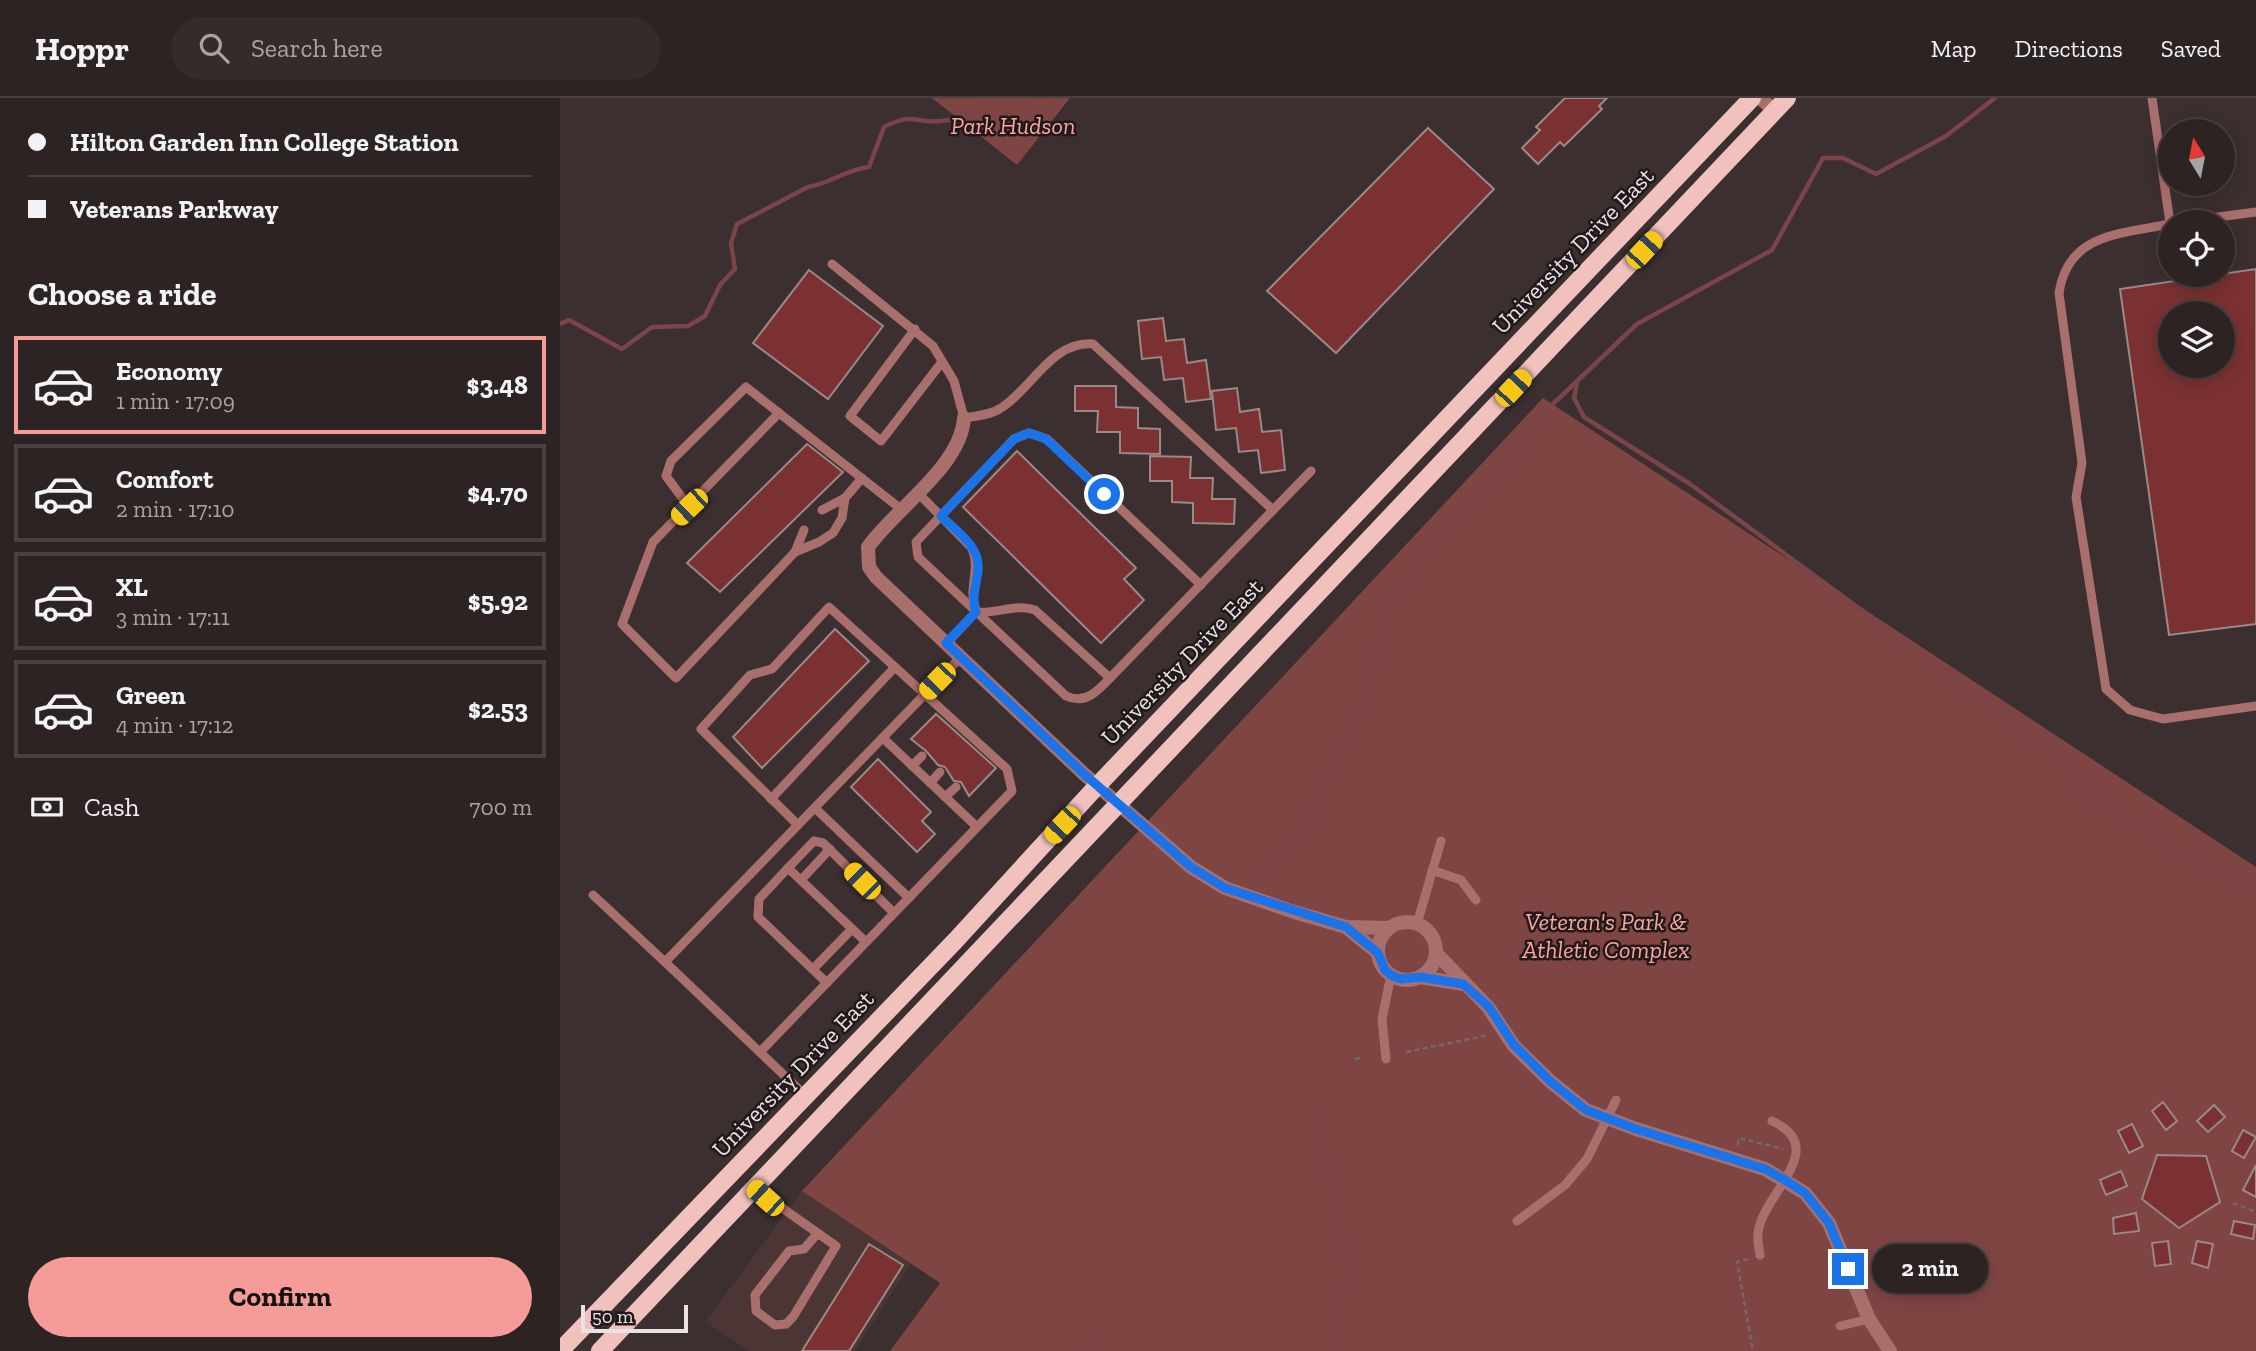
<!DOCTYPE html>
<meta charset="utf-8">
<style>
:root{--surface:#2d2323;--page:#352b2b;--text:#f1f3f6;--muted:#a7a4a6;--line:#484041;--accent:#f59b98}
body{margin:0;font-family:"Zilla Slab",serif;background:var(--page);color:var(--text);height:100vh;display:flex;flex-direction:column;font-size:26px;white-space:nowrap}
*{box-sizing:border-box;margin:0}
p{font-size:23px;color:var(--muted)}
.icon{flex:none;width:38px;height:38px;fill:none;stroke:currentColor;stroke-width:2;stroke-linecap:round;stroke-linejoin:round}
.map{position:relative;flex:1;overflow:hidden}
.sheet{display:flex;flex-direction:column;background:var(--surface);width:560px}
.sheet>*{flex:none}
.banner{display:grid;align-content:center;height:154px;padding:0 28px;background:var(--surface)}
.needle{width:46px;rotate:350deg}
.tools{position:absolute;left:1598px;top:21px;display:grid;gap:14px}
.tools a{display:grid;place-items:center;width:77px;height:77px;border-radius:50%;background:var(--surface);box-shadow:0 4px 18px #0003,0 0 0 2px var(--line);font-size:35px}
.scale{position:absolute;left:21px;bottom:18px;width:107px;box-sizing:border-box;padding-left:7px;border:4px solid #ebe2e2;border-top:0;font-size:19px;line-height:24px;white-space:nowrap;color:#ebe2e2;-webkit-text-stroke:5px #1f1919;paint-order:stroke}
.end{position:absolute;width:32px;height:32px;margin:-16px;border:9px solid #1a73e8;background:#fff;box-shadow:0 0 0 4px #fff}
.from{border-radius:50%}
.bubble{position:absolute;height:49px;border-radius:24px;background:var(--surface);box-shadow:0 4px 18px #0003,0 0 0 2px var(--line);font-size:23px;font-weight:700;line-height:49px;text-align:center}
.car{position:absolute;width:21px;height:42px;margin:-21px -10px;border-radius:9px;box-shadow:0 0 5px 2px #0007;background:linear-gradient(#f5c518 24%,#345 0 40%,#f5c518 0 76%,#345 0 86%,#f5c518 0)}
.banner b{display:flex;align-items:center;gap:24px;height:66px;font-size:26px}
.banner b+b{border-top:2px solid var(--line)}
.banner i{width:18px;height:18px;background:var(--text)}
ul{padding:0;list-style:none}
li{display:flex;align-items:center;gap:21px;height:98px;margin:0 14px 10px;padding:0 14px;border:4px solid var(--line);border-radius:0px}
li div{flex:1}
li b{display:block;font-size:26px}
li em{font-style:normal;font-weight:700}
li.on{border-color:var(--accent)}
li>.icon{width:63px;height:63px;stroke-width:1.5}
h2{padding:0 28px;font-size:32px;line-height:84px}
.pay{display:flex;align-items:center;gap:18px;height:77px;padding:0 28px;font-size:26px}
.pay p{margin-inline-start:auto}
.action{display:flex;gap:14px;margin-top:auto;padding:14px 28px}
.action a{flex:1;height:80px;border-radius:42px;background:var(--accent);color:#111;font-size:28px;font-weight:700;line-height:80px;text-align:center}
header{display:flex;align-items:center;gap:42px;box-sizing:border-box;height:98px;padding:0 35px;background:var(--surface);border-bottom:2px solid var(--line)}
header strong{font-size:33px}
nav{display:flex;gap:38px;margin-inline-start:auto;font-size:24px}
.search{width:490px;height:63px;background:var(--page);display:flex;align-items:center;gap:18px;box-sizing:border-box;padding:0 24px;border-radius:38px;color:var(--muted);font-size:26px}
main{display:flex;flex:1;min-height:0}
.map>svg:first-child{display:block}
.built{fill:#4b3635}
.green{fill:#7f4543}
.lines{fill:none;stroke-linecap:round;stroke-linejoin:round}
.stream{stroke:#7a4449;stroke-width:4.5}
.building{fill:#7b3131;stroke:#998988;stroke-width:2;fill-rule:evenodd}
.path{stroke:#756969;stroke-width:2.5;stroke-dasharray:5 3.5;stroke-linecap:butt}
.lane{stroke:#a96f6c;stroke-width:9}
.street{stroke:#a96f6c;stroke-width:14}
.primary{stroke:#f1c1be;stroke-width:18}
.route{stroke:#1a73e8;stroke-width:9}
.labels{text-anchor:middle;stroke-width:5;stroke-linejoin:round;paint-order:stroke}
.park-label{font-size:24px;font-style:italic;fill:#fda4a0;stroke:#1f1919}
.street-label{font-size:24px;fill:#ebe2e2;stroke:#1f1919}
</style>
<header>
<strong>Hoppr</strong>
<div class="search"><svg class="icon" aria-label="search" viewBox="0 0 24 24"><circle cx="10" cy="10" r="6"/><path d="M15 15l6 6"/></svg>Search here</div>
<nav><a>Map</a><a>Directions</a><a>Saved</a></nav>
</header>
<main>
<section class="sheet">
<div class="banner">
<b><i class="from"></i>Hilton Garden Inn College Station</b>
<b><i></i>Veterans Parkway</b>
</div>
<h2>Choose a ride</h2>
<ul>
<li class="on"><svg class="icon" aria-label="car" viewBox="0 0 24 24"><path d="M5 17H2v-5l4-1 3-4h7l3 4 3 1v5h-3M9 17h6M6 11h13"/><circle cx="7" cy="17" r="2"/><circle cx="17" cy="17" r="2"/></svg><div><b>Economy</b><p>1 min · 17:09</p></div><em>$3.48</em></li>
<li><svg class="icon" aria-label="car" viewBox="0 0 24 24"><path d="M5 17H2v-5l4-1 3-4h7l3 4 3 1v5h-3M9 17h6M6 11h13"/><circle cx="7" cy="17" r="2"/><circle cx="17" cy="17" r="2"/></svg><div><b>Comfort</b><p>2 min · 17:10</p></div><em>$4.70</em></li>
<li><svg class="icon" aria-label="car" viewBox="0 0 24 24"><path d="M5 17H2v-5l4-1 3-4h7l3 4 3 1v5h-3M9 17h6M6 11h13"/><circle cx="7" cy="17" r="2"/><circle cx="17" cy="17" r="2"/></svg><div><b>XL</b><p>3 min · 17:11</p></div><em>$5.92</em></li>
<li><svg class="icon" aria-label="car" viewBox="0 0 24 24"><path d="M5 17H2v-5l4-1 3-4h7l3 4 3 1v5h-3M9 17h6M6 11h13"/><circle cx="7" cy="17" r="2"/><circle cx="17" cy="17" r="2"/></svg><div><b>Green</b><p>4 min · 17:12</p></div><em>$2.53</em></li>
</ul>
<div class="pay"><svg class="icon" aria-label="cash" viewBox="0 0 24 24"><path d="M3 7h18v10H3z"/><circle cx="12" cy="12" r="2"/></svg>Cash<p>700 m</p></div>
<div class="action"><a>Confirm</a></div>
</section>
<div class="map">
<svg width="1696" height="1253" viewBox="0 0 1696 1253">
<rect width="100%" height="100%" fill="#3c2f2f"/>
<path class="built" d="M242,1093L351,1165L295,1253H190L145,1224Z"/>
<g class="green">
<path d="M372,0H510L457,67Z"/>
<path d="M983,300L1696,769V1253H330L380,1185L242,1093Z"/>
</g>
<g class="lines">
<g class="stream">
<path d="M0,226L9,222L62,251L92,229L128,228L145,218L160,187L175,171L171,145L177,126L248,89C270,86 287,71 309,69L324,29C355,13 354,26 382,23C401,22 415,8 432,4C449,0 474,9 490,14L498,0"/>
<path d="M1017,286L1014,300L1024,319L1130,386L1447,619L1492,656L1533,700L1572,724L1612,755L1696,790"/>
<path d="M702,774L751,721L772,668L809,604L822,521L868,453L968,356L973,325L1077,226L1212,152L1263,60H1283L1316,76L1386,38L1435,0"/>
<path d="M766,1018L761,1024L789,1183L773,1209L780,1253"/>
<path d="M526,1253L531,1240"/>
</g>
</g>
<g class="building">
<path d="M1005,0H1047L1039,8L1042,11L1004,48L1000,44L978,66L962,50L980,32L976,29Z"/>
<path d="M868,30L934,91L776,255L707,193Z"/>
<path d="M1696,171V526L1609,537L1560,191ZM1610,215H1662V268H1610Z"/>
<path d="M249,172L323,228L268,301L193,245Z"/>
<path d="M603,220L606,243L624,241L627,265L646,262L651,301L626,304L623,280L604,282L601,259L582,261L578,223Z"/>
<path d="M515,288H556V309L578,310V330L600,331V356L560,355V334H537L538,313H515Z"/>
<path d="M677,290L680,314L699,311L702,334L721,332L725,372L701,375L698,352L679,354L676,330L656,332L652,293Z"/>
<path d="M247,346L283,374L160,494L127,465Z"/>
<path d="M457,353L576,470L564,481L584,502L541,545L403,409Z"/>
<path d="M590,358L631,359L630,380H653L652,401H675L674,426L633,425V405L612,404V383H590Z"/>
<path d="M275,531L309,563L202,670L173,639Z"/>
<path d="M376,616L436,670L409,698L401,684L394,683L385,669L378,667L366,653L351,641Z"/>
<path d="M318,661L371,714L362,723L375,736L357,754L291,689Z"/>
<path d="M1603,1004L1617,1023L1606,1032L1592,1013Z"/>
<path d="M1654,1007L1665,1019L1648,1034L1637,1023Z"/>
<path d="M1572,1026L1583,1048L1569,1055L1558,1033Z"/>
<path d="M1683,1032L1696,1039L1684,1060L1672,1053Z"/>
<path d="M1597,1057L1646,1058L1660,1104L1619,1130L1582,1101Z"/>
<path d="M1696,1067V1099L1683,1092Z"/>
<path d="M1561,1073L1567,1088L1546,1097L1540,1082Z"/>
<path d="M1576,1115L1579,1133L1554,1136L1553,1120Z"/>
<path d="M1674,1123L1695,1127L1693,1141L1671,1136Z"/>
<path d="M1608,1143L1611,1166L1595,1168L1592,1145Z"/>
<path d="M1637,1143L1653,1146L1648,1170L1632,1165Z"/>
<path d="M309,1146L343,1167L289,1253H242Z"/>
</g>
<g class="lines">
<g class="path">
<path d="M846,954L929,937"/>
<path d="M795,961L803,959"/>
<path d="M1178,1047L1179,1040L1223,1051"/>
<path d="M1673,1105L1696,1114"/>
<path d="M1188,1161L1177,1164L1193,1253"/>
</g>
<g class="lane">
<path d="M1592,0L1610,125"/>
<path d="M1621,124L1696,114"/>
<path d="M1610,126C1561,136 1508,135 1499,195L1522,365L1516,399L1546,591L1570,612L1603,621L1696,608"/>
<path d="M272,166L373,248L394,283L404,320C416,318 431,317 441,310C472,291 491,243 533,246L713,412"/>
<path d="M355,231L290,318L321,343L382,264"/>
<path d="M302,380L285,400L282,420L273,435L259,444L235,454L116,580L62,526L93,444L219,315L341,411"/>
<path d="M357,394L411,449C422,470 407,490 416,512"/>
<path d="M129,409L106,378L111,363L186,289L219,315"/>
<path d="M262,412L285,400"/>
<path d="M235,454L244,432"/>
<path d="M386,546L416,514C438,516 456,505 475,512L550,580L751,373"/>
<path d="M550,580C538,593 525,607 506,598L358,459L356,444L454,341L469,335L487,341L641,487"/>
<path d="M323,640L417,729"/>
<path d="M352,668L362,658"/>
<path d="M370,685L380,674"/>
<path d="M385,699L396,689"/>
<path d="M211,701L335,569"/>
<path d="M255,710L349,800"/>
<path d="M228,770L254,743L263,745L334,815"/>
<path d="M872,772L901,782L916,802"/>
<path d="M241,782L270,751"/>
<path d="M33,797L105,864"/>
<path d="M857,826L881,743"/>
<path d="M253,871L292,831"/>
<path d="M267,885L198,819L199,801L228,770L306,844"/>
<path d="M200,954L452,693L447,671L269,509L212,571L190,577L141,631L238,727"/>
<path d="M826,961L822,921L831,877"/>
<path d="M246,998L105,864L401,559"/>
<path d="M194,1090L276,1148L233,1219L226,1226L215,1227L196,1213L195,1197L229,1153L244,1151L257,1136"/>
<path d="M957,1123L1005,1087L1027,1061L1056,1002"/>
<path d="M1200,1157C1199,1150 1197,1141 1198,1135C1202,1096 1272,1050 1212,1023"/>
<path d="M1280,1228L1309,1221"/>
</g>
<g class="street">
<path d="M1200,0L1215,13"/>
<path d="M404,320C401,368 336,410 308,449L309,469L316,479L524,676L631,769L665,790L731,813L786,829L829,830"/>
<circle cx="847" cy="853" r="29"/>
<path d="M786,829L818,855"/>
<path d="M876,855L928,909L954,948L991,984L1026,1012L1076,1031L1205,1071L1245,1095L1269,1125L1309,1221L1330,1253"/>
<path d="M860,879L903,886"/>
</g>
<g class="primary">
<path d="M0,1253L395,843L537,688L1192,0"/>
<path d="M40,1253L1227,0"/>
</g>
</g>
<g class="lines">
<path class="route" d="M544,396L486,341L469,335L454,341L381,418C392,429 413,444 417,460C422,478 409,494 416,514L386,545L524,676L631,769L665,790L786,829L818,855L825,872L831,877L841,881L860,879L903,886L929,909L954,947L991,984L1026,1012L1076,1031L1205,1071L1225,1082L1245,1095L1269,1125L1288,1171"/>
</g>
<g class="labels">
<g class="park-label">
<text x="453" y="36">Park Hudson</text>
<text x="1046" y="832">Veteran's Park &amp;<tspan x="1046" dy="28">Athletic Complex</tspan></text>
</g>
<g class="street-label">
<text transform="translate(1013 153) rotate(-46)" y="8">University Drive East</text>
<text transform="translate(622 564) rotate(-46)" y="8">University Drive East</text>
<text transform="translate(233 976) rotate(-46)" y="8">University Drive East</text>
</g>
</g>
</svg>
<div class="tools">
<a><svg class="needle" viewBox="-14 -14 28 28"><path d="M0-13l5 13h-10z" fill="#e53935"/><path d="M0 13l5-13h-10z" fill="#a7a4a6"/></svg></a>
<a><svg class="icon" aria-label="locate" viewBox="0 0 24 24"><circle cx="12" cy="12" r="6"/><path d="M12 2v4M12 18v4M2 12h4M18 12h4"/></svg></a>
<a><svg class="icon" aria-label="layers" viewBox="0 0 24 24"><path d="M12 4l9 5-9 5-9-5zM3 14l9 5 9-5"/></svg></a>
</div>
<div class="scale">50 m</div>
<i class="end from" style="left:544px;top:396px"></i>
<i class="end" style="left:1288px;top:1171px"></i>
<div class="bubble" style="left:1312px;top:1146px;width:116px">2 min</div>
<i class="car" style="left:1084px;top:152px;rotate:43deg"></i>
<i class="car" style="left:953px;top:290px;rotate:43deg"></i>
<i class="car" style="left:129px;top:409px;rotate:226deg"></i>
<i class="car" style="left:377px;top:583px;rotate:224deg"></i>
<i class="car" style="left:502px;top:727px;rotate:223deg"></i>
<i class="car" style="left:302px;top:783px;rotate:315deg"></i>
<i class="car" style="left:205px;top:1100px;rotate:312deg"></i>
</div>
</main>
